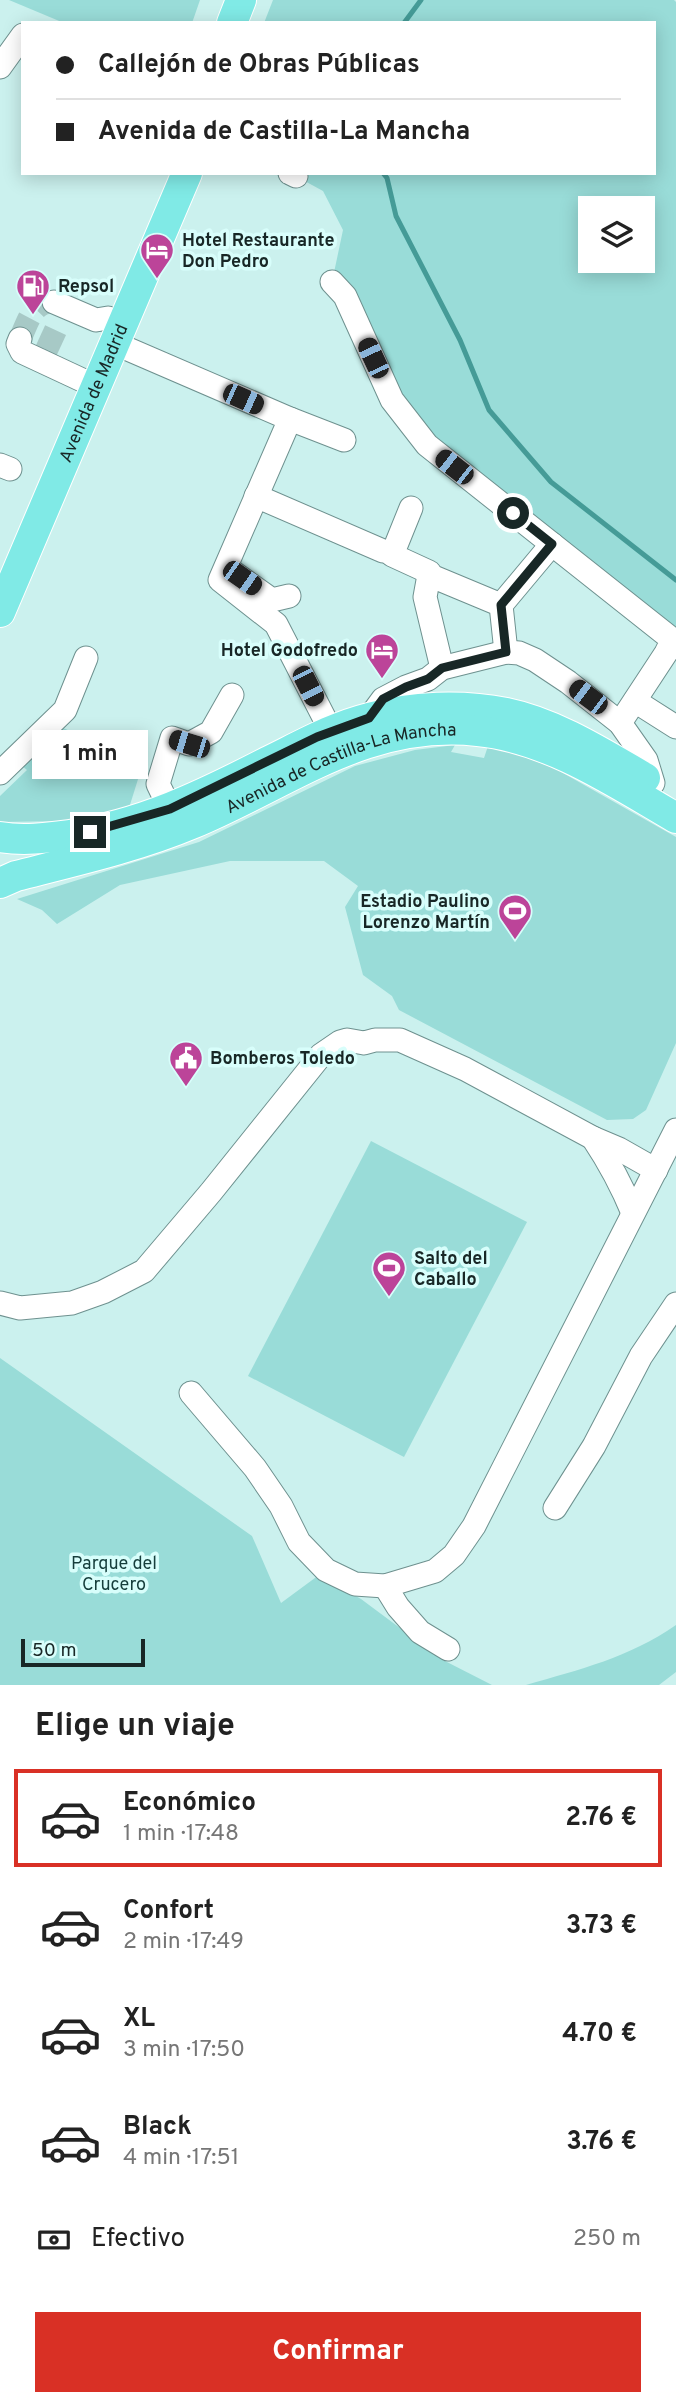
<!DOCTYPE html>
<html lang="es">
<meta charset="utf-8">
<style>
:root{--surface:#fff;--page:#f2f2f2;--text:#222;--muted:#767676;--line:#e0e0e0;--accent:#d93025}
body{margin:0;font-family:Overpass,sans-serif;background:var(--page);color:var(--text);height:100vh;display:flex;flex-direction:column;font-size:26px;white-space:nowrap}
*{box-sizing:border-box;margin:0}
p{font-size:23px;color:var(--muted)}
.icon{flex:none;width:38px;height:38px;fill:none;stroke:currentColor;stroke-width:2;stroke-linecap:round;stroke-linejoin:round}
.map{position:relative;height:1685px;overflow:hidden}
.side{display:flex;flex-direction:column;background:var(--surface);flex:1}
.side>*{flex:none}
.banner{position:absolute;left:21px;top:21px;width:635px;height:154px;border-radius:0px;box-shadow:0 4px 18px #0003;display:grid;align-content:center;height:154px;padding:0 35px;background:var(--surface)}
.controls{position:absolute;left:578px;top:196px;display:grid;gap:14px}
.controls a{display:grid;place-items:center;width:77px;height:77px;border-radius:0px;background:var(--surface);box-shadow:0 4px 18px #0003;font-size:35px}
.scale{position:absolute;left:21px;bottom:18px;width:124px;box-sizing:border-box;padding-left:7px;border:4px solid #182726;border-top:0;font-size:19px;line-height:24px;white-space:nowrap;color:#182726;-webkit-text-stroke:5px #d8fefb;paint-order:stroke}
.end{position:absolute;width:32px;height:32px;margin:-16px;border:9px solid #182726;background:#fff;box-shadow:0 0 0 4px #fff}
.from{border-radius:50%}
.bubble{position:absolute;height:49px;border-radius:0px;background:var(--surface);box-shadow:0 4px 18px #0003;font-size:23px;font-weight:700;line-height:49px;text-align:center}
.car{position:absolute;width:21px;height:42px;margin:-21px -10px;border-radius:9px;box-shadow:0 0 5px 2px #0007;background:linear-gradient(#222 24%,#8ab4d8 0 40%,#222 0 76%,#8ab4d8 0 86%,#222 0)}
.banner b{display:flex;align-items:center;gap:24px;height:66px;font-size:26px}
.banner b+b{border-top:2px solid var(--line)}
.banner i{width:18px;height:18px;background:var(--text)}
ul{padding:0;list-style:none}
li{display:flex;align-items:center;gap:21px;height:98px;margin:0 14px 10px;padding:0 21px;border:4px solid transparent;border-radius:0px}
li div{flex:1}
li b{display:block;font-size:26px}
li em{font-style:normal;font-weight:700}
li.active{border-color:var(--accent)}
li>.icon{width:63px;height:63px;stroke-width:1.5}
h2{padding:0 35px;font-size:32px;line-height:84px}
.pay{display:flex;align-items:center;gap:18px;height:77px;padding:0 35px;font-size:26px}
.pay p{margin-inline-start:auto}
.primary-button{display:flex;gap:14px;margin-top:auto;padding:14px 35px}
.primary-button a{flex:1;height:80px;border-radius:0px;background:var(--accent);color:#fff;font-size:28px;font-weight:700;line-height:80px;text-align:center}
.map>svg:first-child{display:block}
.green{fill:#99dcd8;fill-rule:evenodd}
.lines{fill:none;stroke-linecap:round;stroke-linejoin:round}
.stream{stroke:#459b97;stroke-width:5}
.minor-tunnel{stroke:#a7c9c6;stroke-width:23;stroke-dasharray:23 11;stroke-linecap:butt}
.minor-casing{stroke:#6e918f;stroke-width:25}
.major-casing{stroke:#fff;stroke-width:32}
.minor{stroke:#fff;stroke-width:23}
.major{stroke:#80eae6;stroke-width:30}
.route{stroke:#182726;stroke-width:9}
.labels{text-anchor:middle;stroke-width:7;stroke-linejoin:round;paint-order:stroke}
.poi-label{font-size:18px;font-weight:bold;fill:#182726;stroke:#d8fefb;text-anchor:start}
.street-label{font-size:18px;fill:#182726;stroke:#d8fefb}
.park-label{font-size:18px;fill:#163e3c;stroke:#d8fefb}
</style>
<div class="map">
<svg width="676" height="1685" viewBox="0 0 676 1685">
<rect width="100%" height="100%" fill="#cbf1ee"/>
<g class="green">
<path d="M9,0H200L192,23H64Z"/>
<path d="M273,0H674L676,2V627L669,637L427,445L332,282L343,230L323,191L290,173H654V23H264ZM590,208H642V261H590Z"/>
<path d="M63,728L75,733L69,747L139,776L129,808L63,821L0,822V796L27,770L21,765Z"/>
<path d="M489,743L556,769L676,837V1043L646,1110L633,1119L607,1120L399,1010L392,996L363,975L345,907L358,886L324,861H230L120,885L57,924L42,910L17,899L199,842L355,766L415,750L455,745L451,752L484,758Z"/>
<path d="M371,1141L527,1222L404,1457L248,1376Z"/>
<path d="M0,1358L252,1536L281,1603L319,1575L361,1599L443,1660L492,1685H0Z"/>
<path d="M676,1625V1672L659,1685H526C581,1669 628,1658 676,1625Z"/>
</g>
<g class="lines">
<g class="stream">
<path d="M404,23L421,0"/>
<path d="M383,173L387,178L396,216L460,340L489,410L551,482L676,580"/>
</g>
<g class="minor-tunnel">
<path d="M20,339C28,322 32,301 54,302"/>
<path d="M46,351L57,327"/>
</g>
<g class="minor-casing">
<g id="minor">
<path d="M0,67L23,35"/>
<path d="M290,173L296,176"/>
<path d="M332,282L345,296L392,400L427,445L669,637L671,643L666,653L620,723"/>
<path d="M54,302L96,320L108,318"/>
<path d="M20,339L18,344L22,352L82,380"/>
<path d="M114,343L290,419L220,580L276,624L331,731"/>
<path d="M290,419L344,440"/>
<path d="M0,465L10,469"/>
<path d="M256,496L383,551"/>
<path d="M411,508L392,555L429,572V575"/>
<path d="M234,573L272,600L289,596"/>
<path d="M501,605L552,544"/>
<path d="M442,668L425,597L429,575L501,605L506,652"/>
<path d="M635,701L676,727"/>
<path d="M369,718L383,699L406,687L428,679L442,668L506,652L519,653L535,660L568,682L620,723L646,760L653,783"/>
<path d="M0,773L65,710L86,658"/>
<path d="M170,809L158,784L172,738L189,744L211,732L232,695"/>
<path d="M593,1138C609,1162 622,1186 633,1213"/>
<path d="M0,1303L20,1308L72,1303L103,1292L144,1271L211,1192L321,1055L340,1042L347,1040L364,1043L375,1040H400L465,1069L593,1138L619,1149L656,1170"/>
<path d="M191,1393L255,1468L281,1506L299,1542L326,1570L355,1584L385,1586L435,1571L454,1555L474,1526L676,1130"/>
<path d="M555,1508L594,1446L641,1356L676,1304"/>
<path d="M385,1586L398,1607L420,1632L448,1649"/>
</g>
</g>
<g class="major-casing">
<g id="major">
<path d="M232,23L241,0"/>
<path id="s1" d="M0,612L187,173"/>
<path d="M0,837C23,841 46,838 69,835C141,825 203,795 267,762C300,746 333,727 369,718C412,706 462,704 506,713C555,723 602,753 645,778"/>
<path id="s2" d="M0,883L16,876C75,861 137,847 194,823C290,783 366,719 478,731C549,738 616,783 676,818"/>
</g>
</g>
<use href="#minor" class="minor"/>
<use href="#major" class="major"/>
</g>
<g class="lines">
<path class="route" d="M90,832L170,809L317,737L369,718L383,699L406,687L428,679L442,668L506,652L501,605L552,544L513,513"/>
</g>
<defs>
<g id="hotel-pin" transform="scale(1.75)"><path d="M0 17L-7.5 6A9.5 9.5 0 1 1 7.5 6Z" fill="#bc4499" stroke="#d8fefb"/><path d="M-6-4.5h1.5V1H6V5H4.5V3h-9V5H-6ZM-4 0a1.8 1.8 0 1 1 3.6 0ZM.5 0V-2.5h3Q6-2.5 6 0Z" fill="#fff"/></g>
<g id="fuel-pin" transform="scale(1.75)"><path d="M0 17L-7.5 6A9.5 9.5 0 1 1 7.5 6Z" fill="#bc4499" stroke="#d8fefb"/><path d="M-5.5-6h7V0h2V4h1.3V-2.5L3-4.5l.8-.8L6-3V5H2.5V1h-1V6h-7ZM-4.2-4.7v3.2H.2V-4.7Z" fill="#fff"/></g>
<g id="stadium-pin" transform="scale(1.75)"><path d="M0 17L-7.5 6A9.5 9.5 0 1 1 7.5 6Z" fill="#bc4499" stroke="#d8fefb"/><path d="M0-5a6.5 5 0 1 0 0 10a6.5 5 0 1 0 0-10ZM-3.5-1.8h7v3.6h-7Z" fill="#fff"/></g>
<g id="civic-pin" transform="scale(1.75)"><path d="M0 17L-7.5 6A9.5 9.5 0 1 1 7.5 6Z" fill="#bc4499" stroke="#d8fefb"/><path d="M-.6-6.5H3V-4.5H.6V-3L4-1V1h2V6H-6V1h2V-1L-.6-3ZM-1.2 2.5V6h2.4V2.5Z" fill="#fff"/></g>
</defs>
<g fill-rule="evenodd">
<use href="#hotel-pin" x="157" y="250"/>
<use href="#fuel-pin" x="33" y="286"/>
<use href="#hotel-pin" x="382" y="650"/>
<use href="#stadium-pin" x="515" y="911"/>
<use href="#civic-pin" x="186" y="1058"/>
<use href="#stadium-pin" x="389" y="1268"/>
</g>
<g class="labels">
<g class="poi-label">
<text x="182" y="246">Hotel Restaurante<tspan x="182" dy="21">Don Pedro</tspan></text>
<text x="58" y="292">Repsol</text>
<text x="358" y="656" text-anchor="end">Hotel Godofredo</text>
<text x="490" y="907" text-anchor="end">Estadio Paulino<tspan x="490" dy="21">Lorenzo Martín</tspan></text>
<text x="210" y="1064">Bomberos Toledo</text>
<text x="414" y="1264">Salto del<tspan x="414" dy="21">Caballo</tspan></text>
</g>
<g class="street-label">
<text dy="6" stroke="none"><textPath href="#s1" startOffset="238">Avenida de Madrid</textPath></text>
<text dy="6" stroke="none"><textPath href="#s2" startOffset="362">Avenida de Castilla-La Mancha</textPath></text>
</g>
<g class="park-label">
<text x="114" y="1569">Parque del<tspan x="114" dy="21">Crucero</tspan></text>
</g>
</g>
</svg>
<div class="controls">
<a><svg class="icon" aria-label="layers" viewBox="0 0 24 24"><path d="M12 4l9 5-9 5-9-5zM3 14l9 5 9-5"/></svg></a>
</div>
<div class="scale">50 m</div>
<i class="end from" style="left:513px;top:513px"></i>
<i class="end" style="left:90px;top:832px"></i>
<div class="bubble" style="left:32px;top:730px;width:116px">1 min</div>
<i class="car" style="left:373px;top:358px;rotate:335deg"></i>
<i class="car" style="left:243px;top:399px;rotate:114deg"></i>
<i class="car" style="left:454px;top:467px;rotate:308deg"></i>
<i class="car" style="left:242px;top:578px;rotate:125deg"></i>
<i class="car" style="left:308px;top:686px;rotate:153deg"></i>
<i class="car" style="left:588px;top:697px;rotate:307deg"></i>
<i class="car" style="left:189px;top:744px;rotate:287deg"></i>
<div class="banner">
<b><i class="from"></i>Callejón de Obras Públicas</b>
<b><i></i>Avenida de Castilla-La Mancha</b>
</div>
</div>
<section class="side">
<h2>Elige un viaje</h2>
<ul>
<li class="active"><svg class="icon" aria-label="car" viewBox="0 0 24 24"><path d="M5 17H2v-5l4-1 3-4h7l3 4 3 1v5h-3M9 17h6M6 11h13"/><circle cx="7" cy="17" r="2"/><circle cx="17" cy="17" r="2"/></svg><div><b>Económico</b><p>1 min · 17:48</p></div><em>2.76 €</em></li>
<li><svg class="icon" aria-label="car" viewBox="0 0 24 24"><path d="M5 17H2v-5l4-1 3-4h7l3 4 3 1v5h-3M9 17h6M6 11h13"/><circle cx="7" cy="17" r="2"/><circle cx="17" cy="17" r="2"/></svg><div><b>Confort</b><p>2 min · 17:49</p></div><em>3.73 €</em></li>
<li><svg class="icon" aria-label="car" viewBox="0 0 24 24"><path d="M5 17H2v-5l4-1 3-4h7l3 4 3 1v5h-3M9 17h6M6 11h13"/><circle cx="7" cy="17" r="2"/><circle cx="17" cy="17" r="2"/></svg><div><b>XL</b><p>3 min · 17:50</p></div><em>4.70 €</em></li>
<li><svg class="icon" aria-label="car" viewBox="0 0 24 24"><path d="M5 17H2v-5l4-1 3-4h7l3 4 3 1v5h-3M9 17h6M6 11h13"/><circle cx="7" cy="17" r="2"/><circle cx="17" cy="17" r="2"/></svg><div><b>Black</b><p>4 min · 17:51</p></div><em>3.76 €</em></li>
</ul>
<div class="pay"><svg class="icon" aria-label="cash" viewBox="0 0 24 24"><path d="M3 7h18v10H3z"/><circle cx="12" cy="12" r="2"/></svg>Efectivo<p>250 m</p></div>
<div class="primary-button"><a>Confirmar</a></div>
</section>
